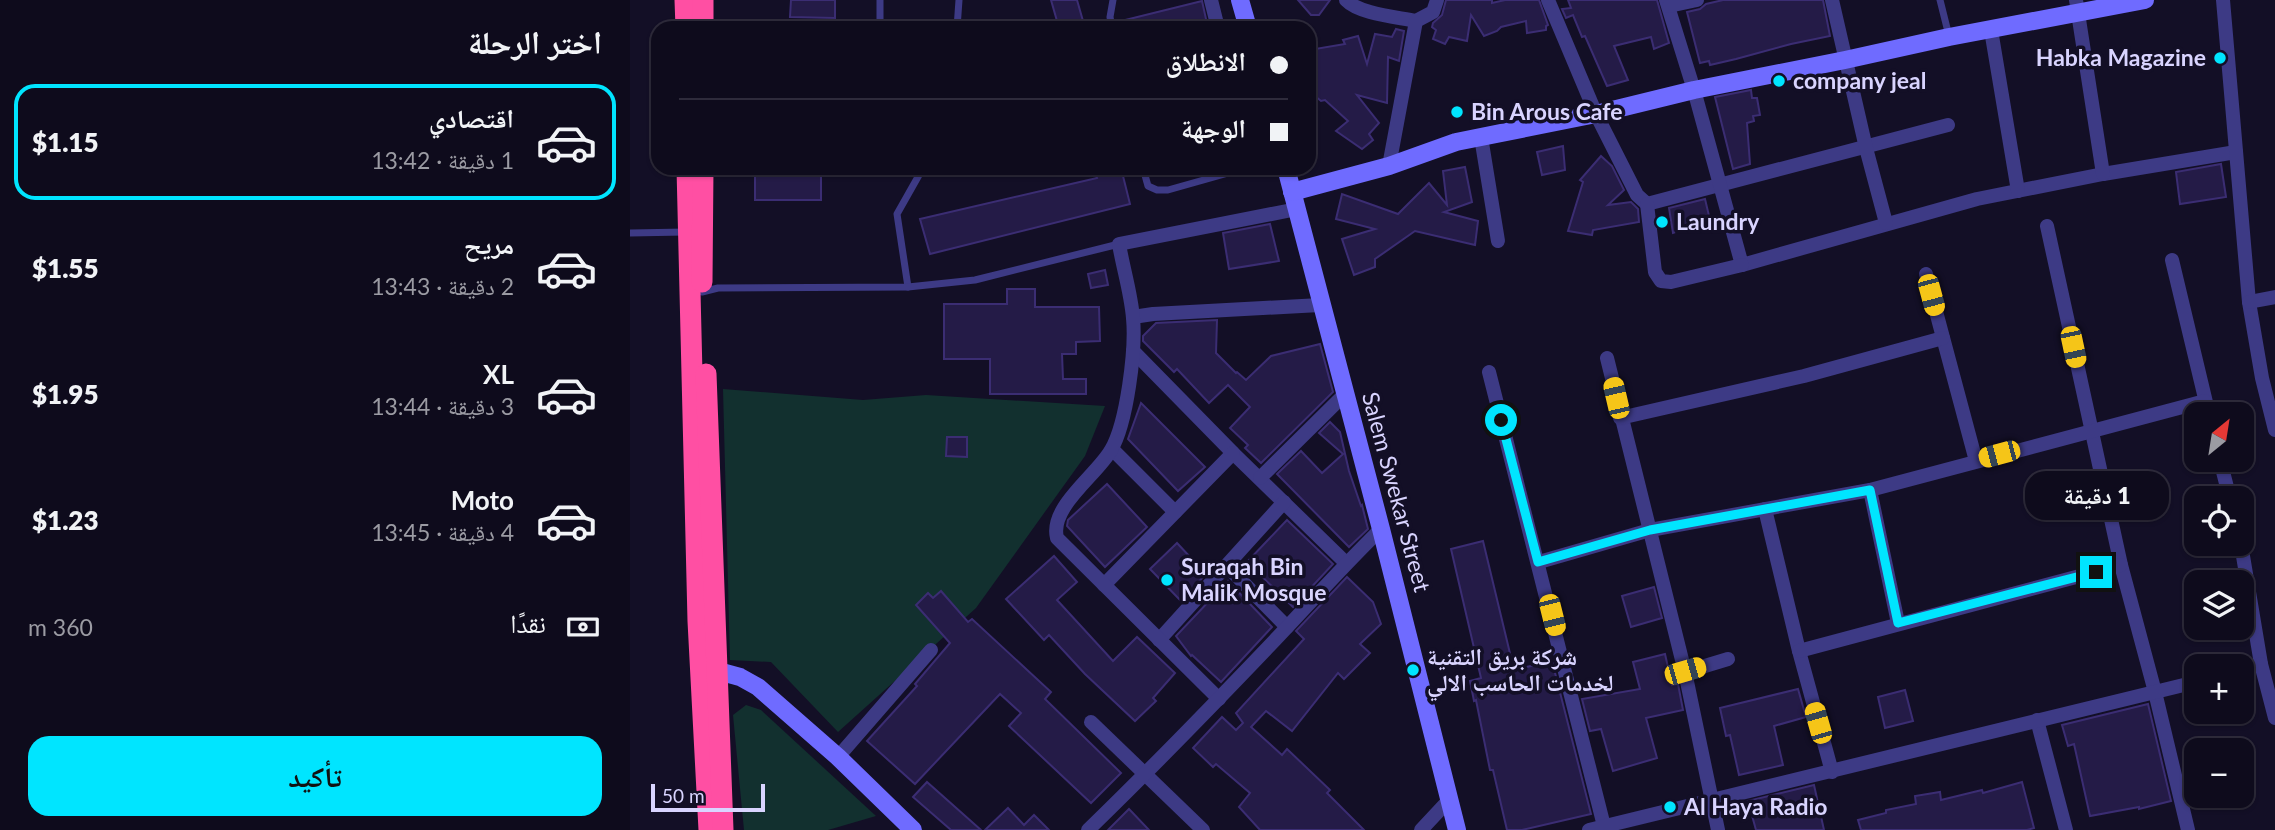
<!DOCTYPE html>
<html lang="ar">
<meta charset="utf-8">
<style>
:root{--surface:#0e0b1c;--page:#1c1929;--text:#f1f3f6;--muted:#9b9ba3;--line:#2e2b3b;--accent:#00e5ff}
body{margin:0;font-family:Lato,"Noto Naskh Arabic",sans-serif;background:var(--page);color:var(--text);direction:rtl;height:100vh;display:flex;flex-direction:column;font-size:26px;white-space:nowrap}
*{box-sizing:border-box;margin:0}
p{font-size:23px;color:var(--muted)}
.icon{flex:none;width:38px;height:38px;fill:none;stroke:currentColor;stroke-width:2;stroke-linecap:round;stroke-linejoin:round}
.map{position:relative;flex:1;overflow:hidden;direction:ltr}
.panel{display:flex;flex-direction:column;background:var(--surface);width:630px}
.panel>*{flex:none}
.banner{position:absolute;left:21px;top:21px;width:665px;height:154px;border-radius:21px;box-shadow:0 2px 5px #0004,0 0 0 2px var(--line);direction:rtl;display:grid;align-content:center;height:154px;padding:0 28px;background:var(--surface)}
.needle{width:46px;rotate:30deg}
.tools{position:absolute;left:1554px;top:402px;display:grid;gap:14px}
.tools a{display:grid;place-items:center;width:70px;height:70px;border-radius:14px;background:var(--surface);box-shadow:0 2px 5px #0004,0 0 0 2px var(--line);font-size:35px}
.scale{position:absolute;left:21px;bottom:18px;width:114px;box-sizing:border-box;padding-left:7px;border:4px solid #d9d4ff;border-top:0;font-size:19px;line-height:24px;white-space:nowrap;color:#d9d4ff;-webkit-text-stroke:5px #130f26;paint-order:stroke}
.end{position:absolute;width:32px;height:32px;margin:-16px;border:9px solid #00e5ff;background:#111;box-shadow:0 0 0 4px #111}
.from{border-radius:50%}
.bubble{position:absolute;height:49px;border-radius:21px;background:var(--surface);box-shadow:0 2px 5px #0004,0 0 0 2px var(--line);font-size:23px;font-weight:800;line-height:49px;text-align:center;direction:rtl}
.car{position:absolute;width:21px;height:42px;margin:-21px -10px;border-radius:9px;box-shadow:0 0 5px 2px #0007;background:linear-gradient(#f5c518 24%,#345 0 40%,#f5c518 0 76%,#345 0 86%,#f5c518 0)}
.banner b{display:flex;align-items:center;gap:24px;height:66px;font-size:26px}
.banner b+b{border-top:2px solid var(--line)}
.banner i{width:18px;height:18px;background:var(--text)}
ul{padding:0;list-style:none}
li{display:flex;align-items:center;gap:21px;height:116px;margin:0 14px 10px;padding:0 14px;border:4px solid transparent;border-radius:21px}
li div{flex:1}
li b{display:block;font-size:26px}
li em{font-style:normal;font-weight:800}
li.current{border-color:var(--accent)}
li>.icon{width:63px;height:63px;stroke-width:1.5}
h2{padding:0 28px;font-size:32px;line-height:84px}
.pay{display:flex;align-items:center;gap:18px;height:77px;padding:0 28px;font-size:26px}
.pay p{margin-inline-start:auto}
.primary-button{display:flex;gap:14px;margin-top:auto;padding:14px 28px}
.primary-button a{flex:1;height:80px;border-radius:21px;background:var(--accent);color:#111;font-size:28px;font-weight:800;line-height:80px;text-align:center}
main{display:flex;flex:1;min-height:0}
.map>svg:first-child{display:block}
.green{fill:#12302f}
.building{fill:#241b47;stroke:#3b2d73;stroke-width:2}
.lines{fill:none;stroke-linecap:round;stroke-linejoin:round}
.lane{stroke:#3d3a85;stroke-width:7}
.street{stroke:#3d3a85;stroke-width:14}
.secondary{stroke:#6f6bff;stroke-width:18}
.highway{stroke:#ff4fa3;stroke-width:21}
.route{stroke:#00e5ff;stroke-width:9}
.poi-dot{fill:#00e5ff;stroke:#130f26;stroke-width:2.5}
.labels{text-anchor:middle;stroke-width:7;stroke-linejoin:round;paint-order:stroke}
.poi-label{font-size:23px;font-weight:bold;fill:#d9d4ff;stroke:#130f26;text-anchor:start}
.street-label{font-size:23px;fill:#d9d4ff;stroke:#130f26}
</style>
<main>
<div class="map">
<svg width="1645" height="830" viewBox="0 0 1645 830">
<rect width="100%" height="100%" fill="#130f26"/>
<g class="green">
<path d="M93,389L233,400L296,395L475,406L455,456L346,608L208,732L141,662L100,660Z"/>
<path d="M116,705L131,710L246,816L198,830H114L103,715Z"/>
</g>
<g class="building">
<path d="M161,0H205V18L160,17Z"/>
<path d="M421,0H447L455,28H429Z"/>
<path d="M668,0H700L689,15H681Z"/>
<path d="M816,0H862V3L875,0H909L918,25L916,26V30L897,33L896,21L871,27L867,31L854,36L841,15L837,41L819,37L815,44L803,39L806,30L802,27L803,23L812,15Z"/>
<path d="M938,0H1027L1039,43L1024,49L1021,37L984,46L998,80L977,86L955,36L952,37L943,15L936,18L932,9L941,8Z"/>
<path d="M1093,0H1193L1200,36L1161,44L1106,59L1080,65L1079,61L1070,63L1057,12L1070,9L1076,4Z"/>
<path d="M572,1L578,28H488L487,22Z"/>
<path d="M766,29L774,31L769,61L758,57L757,103L727,95L749,123L739,134L743,140L732,149L706,131L718,121L695,100L691,101L679,91V50L715,44L713,40L728,36L737,64L745,34L762,37Z"/>
<path d="M1121,90L1122,98H1127L1130,115L1123,116L1124,121L1117,123L1120,164L1103,169L1085,97Z"/>
<path d="M933,146L935,170L912,175L907,152Z"/>
<path d="M971,156L982,166L994,190L978,205L1001,202L1008,209L1009,222L963,230L962,235L938,231L953,182L950,180Z"/>
<path d="M1591,164L1596,197L1550,204L1546,172Z"/>
<path d="M835,167L842,202L814,212L848,221L845,245L785,231L745,259V267L724,275L712,239L745,229L706,219L712,194L768,214L799,183L817,205L813,171Z"/>
<rect x="125" y="168" width="66" height="32"/>
<path d="M464,168H491L500,204L300,254L290,219L467,178Z"/>
<path d="M1075,199L1080,220L1043,233L1039,208Z"/>
<path d="M640,224L649,261L599,269L593,233Z"/>
<path d="M475,270L478,285L461,288L458,274Z"/>
<path d="M377,289H405V307H469L470,341L446,342V354H432L433,379H456V394H360V359H314V304H377Z"/>
<path d="M587,320L586,353L606,373L607,372L616,380L641,356L690,344L703,392L631,463L615,448L618,445L600,428L620,407L598,385L579,403L547,369L544,372L513,341V336L526,323Z"/>
<path d="M511,403L575,467L548,491L498,439Z"/>
<path d="M700,422L710,432L719,471L731,506L732,505L738,529L719,547L647,474L671,451L692,473L713,454L689,433Z"/>
<path d="M317,437H337V457L316,456Z"/>
<path d="M477,484L517,527L475,567L437,526L438,520Z"/>
<path d="M657,520L703,564L663,607L617,562Z"/>
<path d="M853,541L884,670L922,661L961,814L892,830H877L863,770H860L846,700L844,701L840,681L851,678L821,549Z"/>
<path d="M547,543L576,574L551,601L520,569Z"/>
<path d="M424,556L447,582L427,600L483,661L507,637L545,673L523,698L526,701L505,721L455,674L419,635L414,640L376,599Z"/>
<path d="M717,577L743,602L751,624L730,644L740,653L714,679L708,673L662,731L636,711L621,727L652,755L657,749L700,790L697,793L734,830H630L609,807L620,793L586,764L583,767L563,748L592,717L606,730L613,723L606,713L674,639L666,631Z"/>
<path d="M598,581L642,627L591,682L562,655L561,656L546,636Z"/>
<path d="M1024,587L1032,618L1001,627L992,596Z"/>
<path d="M311,591L338,622L342,619L421,692L415,699L491,773L461,803L379,726L391,713L370,694L285,784L237,741L287,686L285,684L320,643L286,605L298,593L303,598Z"/>
<path d="M1035,654L1042,685L1048,684L1053,710L1016,718L1027,758L983,771L971,729L960,731L952,699L1010,689L1003,662Z"/>
<path d="M1168,689L1176,717L1144,726L1153,765L1109,775L1100,735L1096,736L1090,708Z"/>
<path d="M1275,690L1283,721L1255,728L1248,697Z"/>
<path d="M1518,704L1541,801L1509,809V807L1460,816L1444,744L1438,746L1432,725Z"/>
<path d="M297,782L351,830H321L283,797Z"/>
<path d="M1392,782L1404,828L1397,830H1231L1228,820L1256,813V810L1286,804L1285,796L1310,792L1311,800L1352,790L1353,793Z"/>
<path d="M1184,785L1194,830H1126L1118,801Z"/>
<path d="M378,808L394,825L404,815L419,830H355Z"/>
<path d="M499,809L519,830H478Z"/>
</g>
<g class="lines">
<g class="lane">
<path d="M1310,0L1319,36"/>
<path d="M250,28V0"/>
<path d="M309,28L327,25"/>
<path d="M327,28L329,0"/>
<path d="M482,28L480,17L483,0"/>
<path d="M513,168L518,186L527,190H538L616,168"/>
<path d="M0,233L55,232"/>
<path d="M278,287L267,214L293,168"/>
<path d="M72,292L88,288L278,287L345,280L489,244"/>
</g>
<g class="street">
<path d="M581,0L588,28"/>
<path d="M716,0C729,14 768,17 786,21"/>
<path d="M918,0L966,114L1007,195L1017,204L1318,125"/>
<path d="M1036,0L1064,90L1112,265L1347,199L1473,174L1606,152"/>
<path d="M1202,0L1236,148L1256,223"/>
<path d="M1446,0L1473,174"/>
<path d="M1593,0L1619,302L1632,378L1645,430"/>
<path d="M1039,6L1067,0"/>
<path d="M1361,30L1388,191"/>
<path d="M851,137L868,241"/>
<path d="M759,166L786,21L803,12L807,0"/>
<path d="M1017,204L1025,272L1031,281L1041,282L1112,265"/>
<path d="M1417,226L1491,565L1525,692L1558,830"/>
<path d="M1542,260L1579,415"/>
<path d="M1296,274L1346,461"/>
<path d="M1619,302L1645,297"/>
<path d="M503,317L523,314L690,305"/>
<path d="M503,351L603,453L716,563"/>
<path d="M977,358L1055,672L1088,830"/>
<path d="M859,372L975,830"/>
<path d="M990,418L1174,376L1313,338"/>
<path d="M482,449L545,512"/>
<path d="M1590,460L1600,499"/>
<path d="M630,478L715,394"/>
<path d="M1240,490L1268,623"/>
<path d="M1135,509L1169,651L1202,772"/>
<path d="M1611,544L1631,664L1612,671"/>
<path d="M909,562L1020,530L1240,490L1575,401"/>
<path d="M597,566L657,627"/>
<path d="M474,585L603,453"/>
<path d="M529,640L654,502"/>
<path d="M1169,651L1491,565"/>
<path d="M1631,664L1645,718"/>
<path d="M1055,672L1098,659"/>
<path d="M589,699L427,538C419,507 467,475 481,450C497,423 506,349 503,318C501,293 493,268 489,244L667,209"/>
<path d="M1407,720L1436,830"/>
<path d="M461,722L573,830"/>
<path d="M208,757L301,650"/>
<path d="M458,830C522,768 583,705 645,640C680,603 714,565 751,529"/>
<path d="M791,830L819,800"/>
<path d="M959,830L1566,682"/>
</g>
<g class="secondary">
<path d="M610,0L618,28"/>
<path d="M656,168L751,529L827,830"/>
<path d="M662,192L759,166L826,142L966,114L1064,90L1215,60L1319,37L1515,0"/>
<path d="M77,668L110,677L128,687L208,757L283,830"/>
</g>
<g class="highway">
<path d="M55,0L56,28"/>
<path d="M73,28V0"/>
<path d="M57,168L68,621L79,830"/>
<path d="M72,282L73,168"/>
<path d="M76,374L93,830"/>
</g>
</g>
<g class="lines">
<path class="route" d="M871,420L908,562L1020,530L1240,490L1268,623L1466,572"/>
</g>
<g class="poi-dot">
<circle cx="1590" cy="58" r="7"/>
<circle cx="1149" cy="81" r="7"/>
<circle cx="827" cy="112" r="7"/>
<circle cx="1032" cy="222" r="7"/>
<circle cx="537" cy="580" r="7"/>
<circle cx="783" cy="670" r="7"/>
<circle cx="1040" cy="807" r="7"/>
</g>
<g class="labels">
<g class="poi-label">
<text x="1576" y="66" text-anchor="end">Habka Magazine</text>
<text x="1163" y="89">company jeal</text>
<text x="841" y="120">Bin Arous Cafe</text>
<text x="1046" y="230">Laundry</text>
<text x="551" y="575">Suraqah Bin<tspan x="551" dy="26">Malik Mosque</tspan></text>
<text x="797" y="665">شركة بريق التقنية<tspan x="797" dy="26">لخدمات الحاسب الالي</tspan></text>
<text x="1054" y="815">Al Haya Radio</text>
</g>
<g class="street-label">
<text transform="translate(766 492) rotate(75)" y="8">Salem Swekar Street</text>
</g>
</g>
</svg>
<div class="tools">
<a><svg class="needle" viewBox="-14 -14 28 28"><path d="M0-13l5 13h-10z" fill="#e53935"/><path d="M0 13l5-13h-10z" fill="#9b9ba3"/></svg></a>
<a><svg class="icon" aria-label="locate" viewBox="0 0 24 24"><circle cx="12" cy="12" r="6"/><path d="M12 2v4M12 18v4M2 12h4M18 12h4"/></svg></a>
<a><svg class="icon" aria-label="layers" viewBox="0 0 24 24"><path d="M12 4l9 5-9 5-9-5zM3 14l9 5 9-5"/></svg></a>
<a>+</a>
<a>−</a>
</div>
<div class="scale">50 m</div>
<i class="end from" style="left:871px;top:420px"></i>
<i class="end" style="left:1466px;top:572px"></i>
<div class="bubble" style="left:1395px;top:471px;width:144px">1 دقيقة</div>
<i class="car" style="left:1301px;top:295px;rotate:165deg"></i>
<i class="car" style="left:1443px;top:347px;rotate:168deg"></i>
<i class="car" style="left:986px;top:398px;rotate:347deg"></i>
<i class="car" style="left:1369px;top:454px;rotate:255deg"></i>
<i class="car" style="left:922px;top:615px;rotate:166deg"></i>
<i class="car" style="left:1055px;top:671px;rotate:74deg"></i>
<i class="car" style="left:1188px;top:723px;rotate:344deg"></i>
<div class="banner">
<b><i class="from"></i>الانطلاق</b>
<b><i></i>الوجهة</b>
</div>
</div>
<section class="panel">
<h2>اختر الرحلة</h2>
<ul>
<li class="current"><svg class="icon" aria-label="car" viewBox="0 0 24 24"><path d="M5 17H2v-5l4-1 3-4h7l3 4 3 1v5h-3M9 17h6M6 11h13"/><circle cx="7" cy="17" r="2"/><circle cx="17" cy="17" r="2"/></svg><div><b>اقتصادي</b><p>1 دقيقة · 13:42</p></div><em>$1.15</em></li>
<li><svg class="icon" aria-label="car" viewBox="0 0 24 24"><path d="M5 17H2v-5l4-1 3-4h7l3 4 3 1v5h-3M9 17h6M6 11h13"/><circle cx="7" cy="17" r="2"/><circle cx="17" cy="17" r="2"/></svg><div><b>مريح</b><p>2 دقيقة · 13:43</p></div><em>$1.55</em></li>
<li><svg class="icon" aria-label="car" viewBox="0 0 24 24"><path d="M5 17H2v-5l4-1 3-4h7l3 4 3 1v5h-3M9 17h6M6 11h13"/><circle cx="7" cy="17" r="2"/><circle cx="17" cy="17" r="2"/></svg><div><b>XL</b><p>3 دقيقة · 13:44</p></div><em>$1.95</em></li>
<li><svg class="icon" aria-label="car" viewBox="0 0 24 24"><path d="M5 17H2v-5l4-1 3-4h7l3 4 3 1v5h-3M9 17h6M6 11h13"/><circle cx="7" cy="17" r="2"/><circle cx="17" cy="17" r="2"/></svg><div><b>Moto</b><p>4 دقيقة · 13:45</p></div><em>$1.23</em></li>
</ul>
<div class="pay"><svg class="icon" aria-label="cash" viewBox="0 0 24 24"><path d="M3 7h18v10H3z"/><circle cx="12" cy="12" r="2"/></svg>نقدًا<p>360 m</p></div>
<div class="primary-button"><a>تأكيد</a></div>
</section>
</main>
